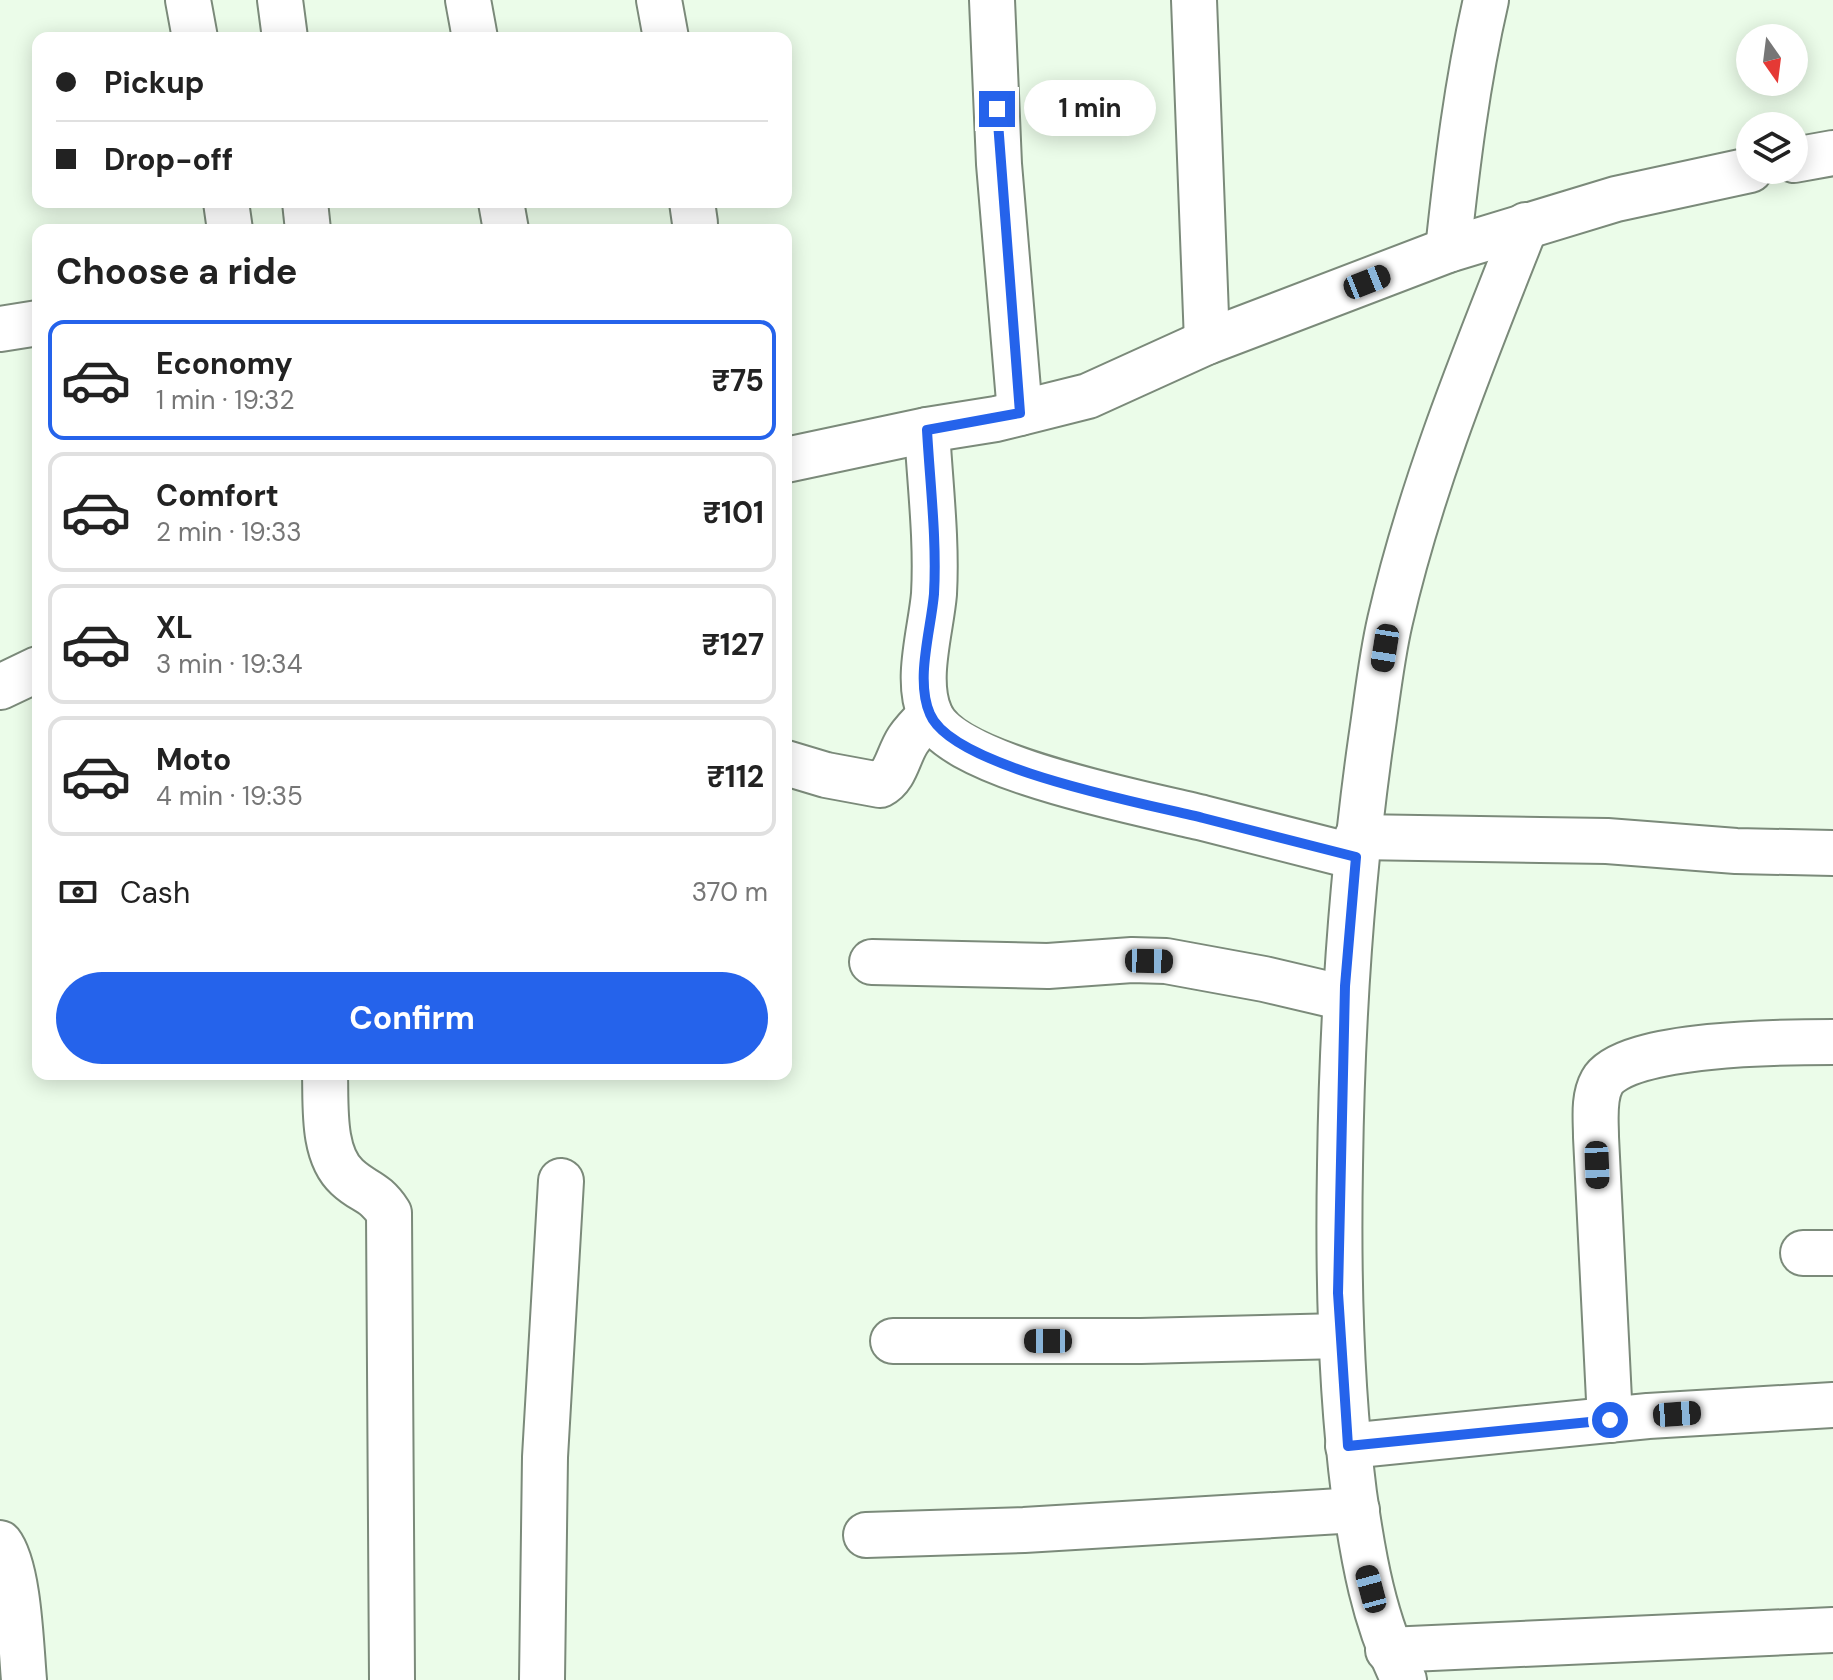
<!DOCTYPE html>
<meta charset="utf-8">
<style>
:root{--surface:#fff;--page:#f6f6f6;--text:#222;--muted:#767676;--line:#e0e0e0;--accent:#2563eb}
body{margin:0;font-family:"DM Sans",sans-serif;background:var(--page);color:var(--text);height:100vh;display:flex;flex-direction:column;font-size:30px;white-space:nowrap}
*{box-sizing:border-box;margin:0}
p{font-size:26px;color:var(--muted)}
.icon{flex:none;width:44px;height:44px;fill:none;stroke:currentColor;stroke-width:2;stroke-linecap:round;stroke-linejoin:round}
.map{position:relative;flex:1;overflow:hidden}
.drawer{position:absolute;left:32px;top:224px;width:760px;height:856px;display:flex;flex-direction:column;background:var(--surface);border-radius:16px;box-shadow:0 4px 20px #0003}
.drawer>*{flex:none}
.guide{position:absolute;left:32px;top:32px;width:760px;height:176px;border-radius:16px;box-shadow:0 4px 20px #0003;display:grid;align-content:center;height:176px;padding:0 24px;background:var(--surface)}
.needle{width:52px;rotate:166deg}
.tools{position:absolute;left:1736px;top:24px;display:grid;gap:16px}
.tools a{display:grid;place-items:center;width:72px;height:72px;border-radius:50%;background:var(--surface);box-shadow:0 4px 20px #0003;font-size:40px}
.end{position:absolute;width:36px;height:36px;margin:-18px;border:10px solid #2563eb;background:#fff;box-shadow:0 0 0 4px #fff}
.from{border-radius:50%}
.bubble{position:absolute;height:56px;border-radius:28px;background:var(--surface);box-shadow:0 4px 20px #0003;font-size:26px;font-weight:700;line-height:56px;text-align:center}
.car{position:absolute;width:24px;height:48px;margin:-24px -12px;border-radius:10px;box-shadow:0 0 6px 2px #0007;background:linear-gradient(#222 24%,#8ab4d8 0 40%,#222 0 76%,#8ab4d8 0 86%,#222 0)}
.guide b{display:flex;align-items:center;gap:28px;height:76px;font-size:30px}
.guide b+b{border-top:2px solid var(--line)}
.guide i{width:20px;height:20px;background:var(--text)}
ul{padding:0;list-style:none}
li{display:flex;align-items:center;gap:24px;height:120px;margin:0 16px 12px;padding:0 8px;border:4px solid var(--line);border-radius:16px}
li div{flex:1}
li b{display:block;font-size:30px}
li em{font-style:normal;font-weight:700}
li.current{border-color:var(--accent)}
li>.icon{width:72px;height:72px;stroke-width:1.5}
h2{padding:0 24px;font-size:36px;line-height:96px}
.pay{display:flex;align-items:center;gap:20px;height:88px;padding:0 24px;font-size:30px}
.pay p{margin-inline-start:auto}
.cta{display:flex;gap:16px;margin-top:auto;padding:16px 24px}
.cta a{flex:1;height:92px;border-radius:48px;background:var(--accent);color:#fff;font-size:32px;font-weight:700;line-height:92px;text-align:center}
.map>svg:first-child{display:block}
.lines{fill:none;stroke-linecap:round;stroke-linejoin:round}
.minor-casing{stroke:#7b8a7a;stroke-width:48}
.minor{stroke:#fff;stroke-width:44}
.route{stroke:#2563eb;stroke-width:10}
</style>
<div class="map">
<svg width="1833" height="1680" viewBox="0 0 1833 1680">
<rect width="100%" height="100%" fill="#ebfce9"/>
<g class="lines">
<g class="minor-casing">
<g id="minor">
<path d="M188,0L195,38"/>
<path d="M280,0L285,38"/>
<path d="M468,0L475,38"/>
<path d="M659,0L666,38"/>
<path d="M992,0L999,164L1020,413"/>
<path d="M1194,0L1207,342"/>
<path d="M1794,160L1833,153"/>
<path d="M226,202L230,230"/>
<path d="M305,202L308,230"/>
<path d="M501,202L506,230"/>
<path d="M692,202L695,223"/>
<path d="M1448,250C1457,166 1467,82 1486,0"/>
<path d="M0,329L38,323"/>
<path d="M927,430C930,484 937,540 934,594C931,630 915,680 930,714C952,768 1147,804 1203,818C1254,831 1305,844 1356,857"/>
<path d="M786,460L927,430L996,419L1088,396L1207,342L1448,250L1616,199L1750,170"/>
<path d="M0,687L38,669"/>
<path d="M786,763L826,775L880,785C896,777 898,755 908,740C914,731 922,723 930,715"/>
<path d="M1357,837L1607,841L1736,851L1833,853"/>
<path d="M872,962L1048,966L1132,960L1166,961L1264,979L1345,998"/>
<path d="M325,1074C326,1106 322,1154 347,1177C364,1193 374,1190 389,1213L392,1680"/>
<path d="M1803,1253H1833"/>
<path d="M893,1341H1141L1341,1336"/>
<path d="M1610,1420L1596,1137C1596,1120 1593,1098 1602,1082C1624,1042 1789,1042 1833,1042"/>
<path d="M1348,1446L1648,1416L1833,1405"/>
<path d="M866,1535L1024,1530L1357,1510"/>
<path d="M0,1543C19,1567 21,1647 24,1680"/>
<path d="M1388,1650L1833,1630"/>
<path d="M542,1680L545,1457L561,1181"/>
<path d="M1404,1680C1374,1622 1363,1557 1354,1493C1340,1384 1338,1275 1340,1165C1342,1022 1351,881 1371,740C1377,700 1381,660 1390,621C1421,485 1475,354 1526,225"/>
</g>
</g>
<use href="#minor" class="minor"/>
</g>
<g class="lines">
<path class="route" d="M997,109L1020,413L927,430C930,484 937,540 934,594C931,630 915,680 930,714C952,768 1147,804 1203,818C1254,831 1305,844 1356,857L1345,986L1338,1293L1348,1446L1610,1420"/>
</g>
</svg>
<div class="tools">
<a><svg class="needle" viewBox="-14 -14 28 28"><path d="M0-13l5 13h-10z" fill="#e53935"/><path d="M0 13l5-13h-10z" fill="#767676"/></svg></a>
<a><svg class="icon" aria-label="layers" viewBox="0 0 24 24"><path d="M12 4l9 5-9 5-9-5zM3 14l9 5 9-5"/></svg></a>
</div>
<i class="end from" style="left:1610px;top:1420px"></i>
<i class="end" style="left:997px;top:109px"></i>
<div class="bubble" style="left:1024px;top:80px;width:132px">1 min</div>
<i class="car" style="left:1367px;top:282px;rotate:68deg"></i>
<i class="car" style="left:1385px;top:648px;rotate:189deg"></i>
<i class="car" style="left:1149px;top:961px;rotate:91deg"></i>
<i class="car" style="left:1597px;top:1165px;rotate:178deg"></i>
<i class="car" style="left:1048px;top:1341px;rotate:270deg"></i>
<i class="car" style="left:1677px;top:1414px;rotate:86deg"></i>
<i class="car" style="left:1371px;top:1589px;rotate:345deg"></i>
<div class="guide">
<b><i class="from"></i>Pickup</b>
<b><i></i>Drop-off</b>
</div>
<section class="drawer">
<h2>Choose a ride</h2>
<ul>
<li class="current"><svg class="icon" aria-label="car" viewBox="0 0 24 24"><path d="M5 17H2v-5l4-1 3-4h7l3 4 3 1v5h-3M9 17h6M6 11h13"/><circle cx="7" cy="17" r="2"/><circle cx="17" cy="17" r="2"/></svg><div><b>Economy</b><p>1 min · 19:32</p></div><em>₹75</em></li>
<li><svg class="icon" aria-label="car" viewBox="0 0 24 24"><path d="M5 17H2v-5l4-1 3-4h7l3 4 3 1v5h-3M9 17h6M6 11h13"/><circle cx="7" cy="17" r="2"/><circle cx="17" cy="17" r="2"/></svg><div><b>Comfort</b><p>2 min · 19:33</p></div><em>₹101</em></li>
<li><svg class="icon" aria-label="car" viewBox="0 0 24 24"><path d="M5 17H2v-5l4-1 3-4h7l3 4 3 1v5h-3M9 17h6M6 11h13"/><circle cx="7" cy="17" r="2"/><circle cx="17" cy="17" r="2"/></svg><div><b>XL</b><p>3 min · 19:34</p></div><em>₹127</em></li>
<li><svg class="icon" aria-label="car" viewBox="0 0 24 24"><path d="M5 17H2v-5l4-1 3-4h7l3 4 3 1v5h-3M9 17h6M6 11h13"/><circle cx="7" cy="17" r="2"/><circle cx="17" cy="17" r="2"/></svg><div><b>Moto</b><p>4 min · 19:35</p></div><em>₹112</em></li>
</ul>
<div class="pay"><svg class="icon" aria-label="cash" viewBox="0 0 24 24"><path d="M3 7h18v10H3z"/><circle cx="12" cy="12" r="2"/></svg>Cash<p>370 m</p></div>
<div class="cta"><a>Confirm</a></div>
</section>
</div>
